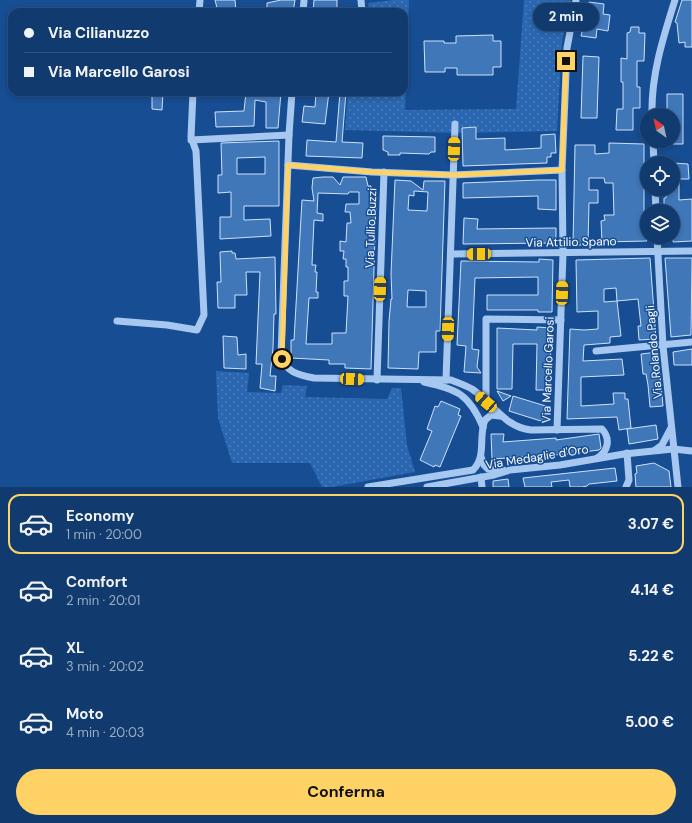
<!DOCTYPE html>
<html lang="it">
<meta charset="utf-8">
<style>
:root{--surface:#113a6e;--page:#1a4173;--text:#f1f3f6;--muted:#9cadc2;--line:#305481;--accent:#ffd265}
body{margin:0;font-family:"DM Sans",sans-serif;background:var(--page);color:var(--text);height:100vh;display:flex;flex-direction:column;font-size:15px;white-space:nowrap}
*{box-sizing:border-box;margin:0}
p{font-size:13px;color:var(--muted)}
.icon{flex:none;width:22px;height:22px;fill:none;stroke:currentColor;stroke-width:2;stroke-linecap:round;stroke-linejoin:round}
.map{position:relative;height:487px;overflow:hidden}
.side{display:flex;flex-direction:column;background:var(--surface);flex:1}
.side>*{flex:none}
.hud{position:absolute;left:8px;top:8px;width:400px;height:88px;border-radius:12px;box-shadow:0 2px 6px #0003,0 0 0 1px var(--line);display:grid;align-content:center;height:88px;padding:0 16px;background:var(--surface)}
.needle{width:26px;rotate:327deg}
.tools{position:absolute;left:640px;top:108px;display:grid;gap:8px}
.tools a{display:grid;place-items:center;width:40px;height:40px;border-radius:50%;background:var(--surface);box-shadow:0 2px 6px #0003,0 0 0 1px var(--line);font-size:20px}
.end{position:absolute;width:18px;height:18px;margin:-9px;border:5px solid #ffd265;background:#111;box-shadow:0 0 0 2px #111}
.from{border-radius:50%}
.bubble{position:absolute;height:28px;border-radius:14px;background:var(--surface);box-shadow:0 2px 6px #0003,0 0 0 1px var(--line);font-size:13px;font-weight:700;line-height:28px;text-align:center}
.car{position:absolute;width:12px;height:24px;margin:-12px -6px;border-radius:5px;box-shadow:0 0 3px 1px #0007;background:linear-gradient(#f5c518 24%,#345 0 40%,#f5c518 0 76%,#345 0 86%,#f5c518 0)}
.hud b{display:flex;align-items:center;gap:14px;height:38px;font-size:15px}
.hud b+b{border-top:1px solid var(--line)}
.hud i{width:10px;height:10px;background:var(--text)}
ul{padding:7px 0 0;list-style:none}
li{display:flex;align-items:center;gap:12px;height:60px;margin:0 8px 6px;padding:0 8px;border:2px solid transparent;border-radius:12px}
li div{flex:1}
li b{display:block;font-size:15px}
li em{font-style:normal;font-weight:700}
li.on{border-color:var(--accent)}
li>.icon{width:36px;height:36px;stroke-width:1.5}
.cta{display:flex;gap:8px;margin-top:auto;padding:8px 16px}
.cta a{flex:1;height:46px;border-radius:24px;background:var(--accent);color:#111;font-size:16px;font-weight:700;line-height:46px;text-align:center}
.map>svg:first-child{display:block}
.green{fill:url(#green-dots)}
.building{fill:#4077b9;stroke:#cde2fb;fill-rule:evenodd}
.lines{fill:none;stroke-linecap:round;stroke-linejoin:round}
.minor{stroke:#a6c8f0;stroke-width:7}
.route{stroke:#ffd265;stroke-width:5}
.labels{text-anchor:middle;stroke-width:3;stroke-linejoin:round;paint-order:stroke}
.street-label{font-size:12px;fill:#fff;stroke:#174d92}
</style>
<div class="map">
<svg width="692" height="487" viewBox="0 0 692 487">
<defs>
<pattern id="green-dots" width="8" height="8" patternUnits="userSpaceOnUse"><rect width="8" height="8" fill="#2a67b0"/><path d="M2 2h.1M6 6h.1" fill="none" stroke="#4a7ebc" stroke-width="1.8" stroke-linecap="round"/></pattern>
</defs>
<rect width="100%" height="100%" fill="#174d92"/>
<g class="green">
<path d="M393,0H409L405,110L516,109L524,0H571L562,41L557,131L458,133L345,130L348,92H404V12H369L368,3Z"/>
<path d="M216,371L249,373L247,392L281,393L283,385L307,386L305,397L387,399L392,388H401L407,445L415,472L332,487H322L310,463H232L218,418Z"/>
</g>
<g class="building">
<path d="M215,0H235L236,11L218,12Z"/>
<path d="M281,0H295L293,12H267V3Z"/>
<path d="M314,0H337V12H313Z"/>
<path d="M682,0H692V47H685V42L679,43L677,23L675,22Z"/>
<path d="M589,2L604,4L603,14L610,15L608,31L597,29L596,38L581,36Z"/>
<path d="M631,27H639V33H645L644,61H637V87H640V108H633V130H616L617,109H623V82H621V58L627,59V33L630,32Z"/>
<path d="M493,35V41H501V67H493V75H457V68H445V72H425L424,41H444V43H456V36Z"/>
<path d="M583,56L599,57L597,118H581Z"/>
<path d="M152,92H163L162,110L152,109Z"/>
<path d="M246,92H281L278,128H266V102L255,100L254,126L216,127L215,112L244,111Z"/>
<path d="M316,92H329L325,124L302,122L304,106L315,107Z"/>
<path d="M340,92H346L342,142L363,143L362,158L306,156L307,140L336,142Z"/>
<path d="M667,94H683V144H673V115H667Z"/>
<path d="M476,127V139L505,138V150L541,148V135L555,134L556,153H551V157H547V163L463,166L462,128Z"/>
<path d="M383,136L435,137V152H431L429,154L400,153V155H388V152L383,150Z"/>
<path d="M279,141V206H244V220L270,219L271,236L220,239V217H231V192L218,193V175H222L221,143ZM265,157V174H237V158Z"/>
<path d="M609,143L644,144V218H647V241L602,242L601,221L605,220L604,215H614L613,183H605L604,178H589V190H598V203H589L588,245H573L575,145H595V154L609,153Z"/>
<path d="M673,163L688,164L689,179H679V200L692,199V241L673,242V211H664V198H666V189H673Z"/>
<path d="M323,177H333L340,185L343,177H366L368,186H371V202H376L371,369L345,368V364H329V360L291,358V340H294L302,200L314,201L312,188L313,178ZM349,192H359V204H346L345,212H350L351,223H347L346,242L340,241V251H344L343,259H346V267H348V281H344V296H348L346,333H332V344H306L309,298H318V292H316L317,272H315L316,265H312L314,220L323,221V214L317,213L318,193L348,194Z"/>
<path d="M395,180L411,181L423,190L424,181H445L440,331H436V352H419L418,369L388,368L389,321L391,299H392L391,274ZM414,191L428,192L427,211L408,210L409,195L414,196ZM408,290L426,291V307H407Z"/>
<path d="M539,180H556V210L538,209V196L463,198V183Z"/>
<path d="M464,218L478,219L477,229L556,228V243L463,244Z"/>
<path d="M232,251V253H235L236,259L275,257L276,314H274L273,348L270,376H276L275,391L260,388L262,364H256L260,272H246L247,295H235V308H218L217,282H221L220,252Z"/>
<path d="M650,258L656,339L639,340L638,326H641L638,299L617,301L621,336L610,337V343L584,345L583,361L622,359L624,375L581,377V406L614,404L613,393H625V399H628L631,428L619,430L617,417L567,419L570,329L584,330L598,329V311L577,312L576,260ZM616,288L617,301L604,302V289Z"/>
<path d="M665,258H692L691,335L671,337Z"/>
<path d="M539,259L553,260L552,312H538V310H487V295H538V277L475,278L472,349L479,350L477,367L481,373L464,372L466,346L457,345L461,261L539,262Z"/>
<path d="M537,327L551,328L550,390H536L537,344H513L512,389H497V328L537,330Z"/>
<path d="M223,336L237,337L238,355L246,354V369L224,368Z"/>
<path d="M692,349V365H674L673,352Z"/>
<path d="M658,352L663,406L650,407L648,385L646,374H643L641,354Z"/>
<path d="M497,391L511,396L503,401Z"/>
<path d="M513,396L549,407L544,422L509,411Z"/>
<path d="M441,401L460,409L458,415L461,416L440,467L435,465L434,467L420,460L432,431L427,429L435,406L438,407Z"/>
<path d="M656,425L658,439L629,444L627,429Z"/>
<path d="M491,434H504L503,442L556,438V440L599,434L601,448L599,450L568,454L492,459Z"/>
<path d="M654,463L669,471L671,487H636L635,474L637,473L636,466Z"/>
<path d="M615,468L617,481L589,484L587,486L582,487H570L569,480L551,482L552,487H525L523,478Z"/>
<path d="M508,479L509,487H493V481Z"/>
</g>
<g class="lines">
<g class="minor">
<path d="M361,0L362,12"/>
<path d="M199,12L200,0"/>
<path d="M303,12L304,0"/>
<path d="M292,92L289,135L281,355C285,372 298,375 314,378L451,380C459,383 465,385 472,389C493,403 504,427 531,430L602,429C611,439 608,452 597,458"/>
<path d="M652,115C651,75 663,38 675,0"/>
<path d="M191,140L289,135"/>
<path d="M653,141L654,163"/>
<path d="M288,165L372,172L453,175L562,170"/>
<path d="M655,189L656,211"/>
<path d="M657,237L663,346L678,487"/>
<path d="M451,254L692,251"/>
<path d="M117,321L167,325L197,330L204,315L196,151L191,137L193,92"/>
<path d="M596,351L692,342"/>
<path d="M377,380L384,172"/>
<path d="M446,380L455,124"/>
<path d="M424,382C457,389 469,394 483,427"/>
<path d="M486,402V319L561,320"/>
<path d="M557,430L563,253L562,170L567,48L576,0"/>
<path d="M655,450L662,445L671,428"/>
<path d="M481,457L484,465L488,469L503,470"/>
<path d="M481,477L482,487"/>
<path d="M368,487L473,470C487,456 478,437 485,420L491,415L500,416"/>
<path d="M427,487L494,475L510,470L560,465L624,454L673,449L692,451"/>
<path d="M626,487L629,480L627,453"/>
</g>
</g>
<g class="lines">
<path class="route" d="M282,359L288,165L372,172L453,175L562,170L566,61"/>
</g>
<g class="labels">
<g class="street-label">
<text transform="translate(371 228) rotate(-88)" y="4">Via Tullio Buzzi</text>
<text transform="translate(571 242) rotate(-1)" y="4">Via Attilio Spano</text>
<text transform="translate(654 352) rotate(-95)" y="4">Via Rolando Pagli</text>
<text transform="translate(548 370) rotate(-88)" y="4">Via Marcello Garosi</text>
<text transform="translate(537 457) rotate(-9)" y="4">Via Medaglie d'Oro</text>
</g>
</g>
</svg>
<div class="tools">
<a><svg class="needle" viewBox="-14 -14 28 28"><path d="M0-13l5 13h-10z" fill="#e53935"/><path d="M0 13l5-13h-10z" fill="#9cadc2"/></svg></a>
<a><svg class="icon" aria-label="locate" viewBox="0 0 24 24"><circle cx="12" cy="12" r="6"/><path d="M12 2v4M12 18v4M2 12h4M18 12h4"/></svg></a>
<a><svg class="icon" aria-label="layers" viewBox="0 0 24 24"><path d="M12 4l9 5-9 5-9-5zM3 14l9 5 9-5"/></svg></a>
</div>
<i class="end from" style="left:282px;top:359px"></i>
<i class="end" style="left:566px;top:61px"></i>
<div class="bubble" style="left:533px;top:3px;width:66px">2 min</div>
<i class="car" style="left:454px;top:149px;rotate:2deg"></i>
<i class="car" style="left:479px;top:254px;rotate:269deg"></i>
<i class="car" style="left:380px;top:289px;rotate:2deg"></i>
<i class="car" style="left:562px;top:293px;rotate:2deg"></i>
<i class="car" style="left:448px;top:329px;rotate:182deg"></i>
<i class="car" style="left:352px;top:379px;rotate:93deg"></i>
<i class="car" style="left:486px;top:402px;rotate:311deg"></i>
<div class="hud">
<b><i class="from"></i>Via Cilianuzzo</b>
<b><i></i>Via Marcello Garosi</b>
</div>
</div>
<section class="side">
<ul>
<li class="on"><svg class="icon" aria-label="car" viewBox="0 0 24 24"><path d="M5 17H2v-5l4-1 3-4h7l3 4 3 1v5h-3M9 17h6M6 11h13"/><circle cx="7" cy="17" r="2"/><circle cx="17" cy="17" r="2"/></svg><div><b>Economy</b><p>1 min · 20:00</p></div><em>3.07 €</em></li>
<li><svg class="icon" aria-label="car" viewBox="0 0 24 24"><path d="M5 17H2v-5l4-1 3-4h7l3 4 3 1v5h-3M9 17h6M6 11h13"/><circle cx="7" cy="17" r="2"/><circle cx="17" cy="17" r="2"/></svg><div><b>Comfort</b><p>2 min · 20:01</p></div><em>4.14 €</em></li>
<li><svg class="icon" aria-label="car" viewBox="0 0 24 24"><path d="M5 17H2v-5l4-1 3-4h7l3 4 3 1v5h-3M9 17h6M6 11h13"/><circle cx="7" cy="17" r="2"/><circle cx="17" cy="17" r="2"/></svg><div><b>XL</b><p>3 min · 20:02</p></div><em>5.22 €</em></li>
<li><svg class="icon" aria-label="car" viewBox="0 0 24 24"><path d="M5 17H2v-5l4-1 3-4h7l3 4 3 1v5h-3M9 17h6M6 11h13"/><circle cx="7" cy="17" r="2"/><circle cx="17" cy="17" r="2"/></svg><div><b>Moto</b><p>4 min · 20:03</p></div><em>5.00 €</em></li>
</ul>
<div class="cta"><a>Conferma</a></div>
</section>
